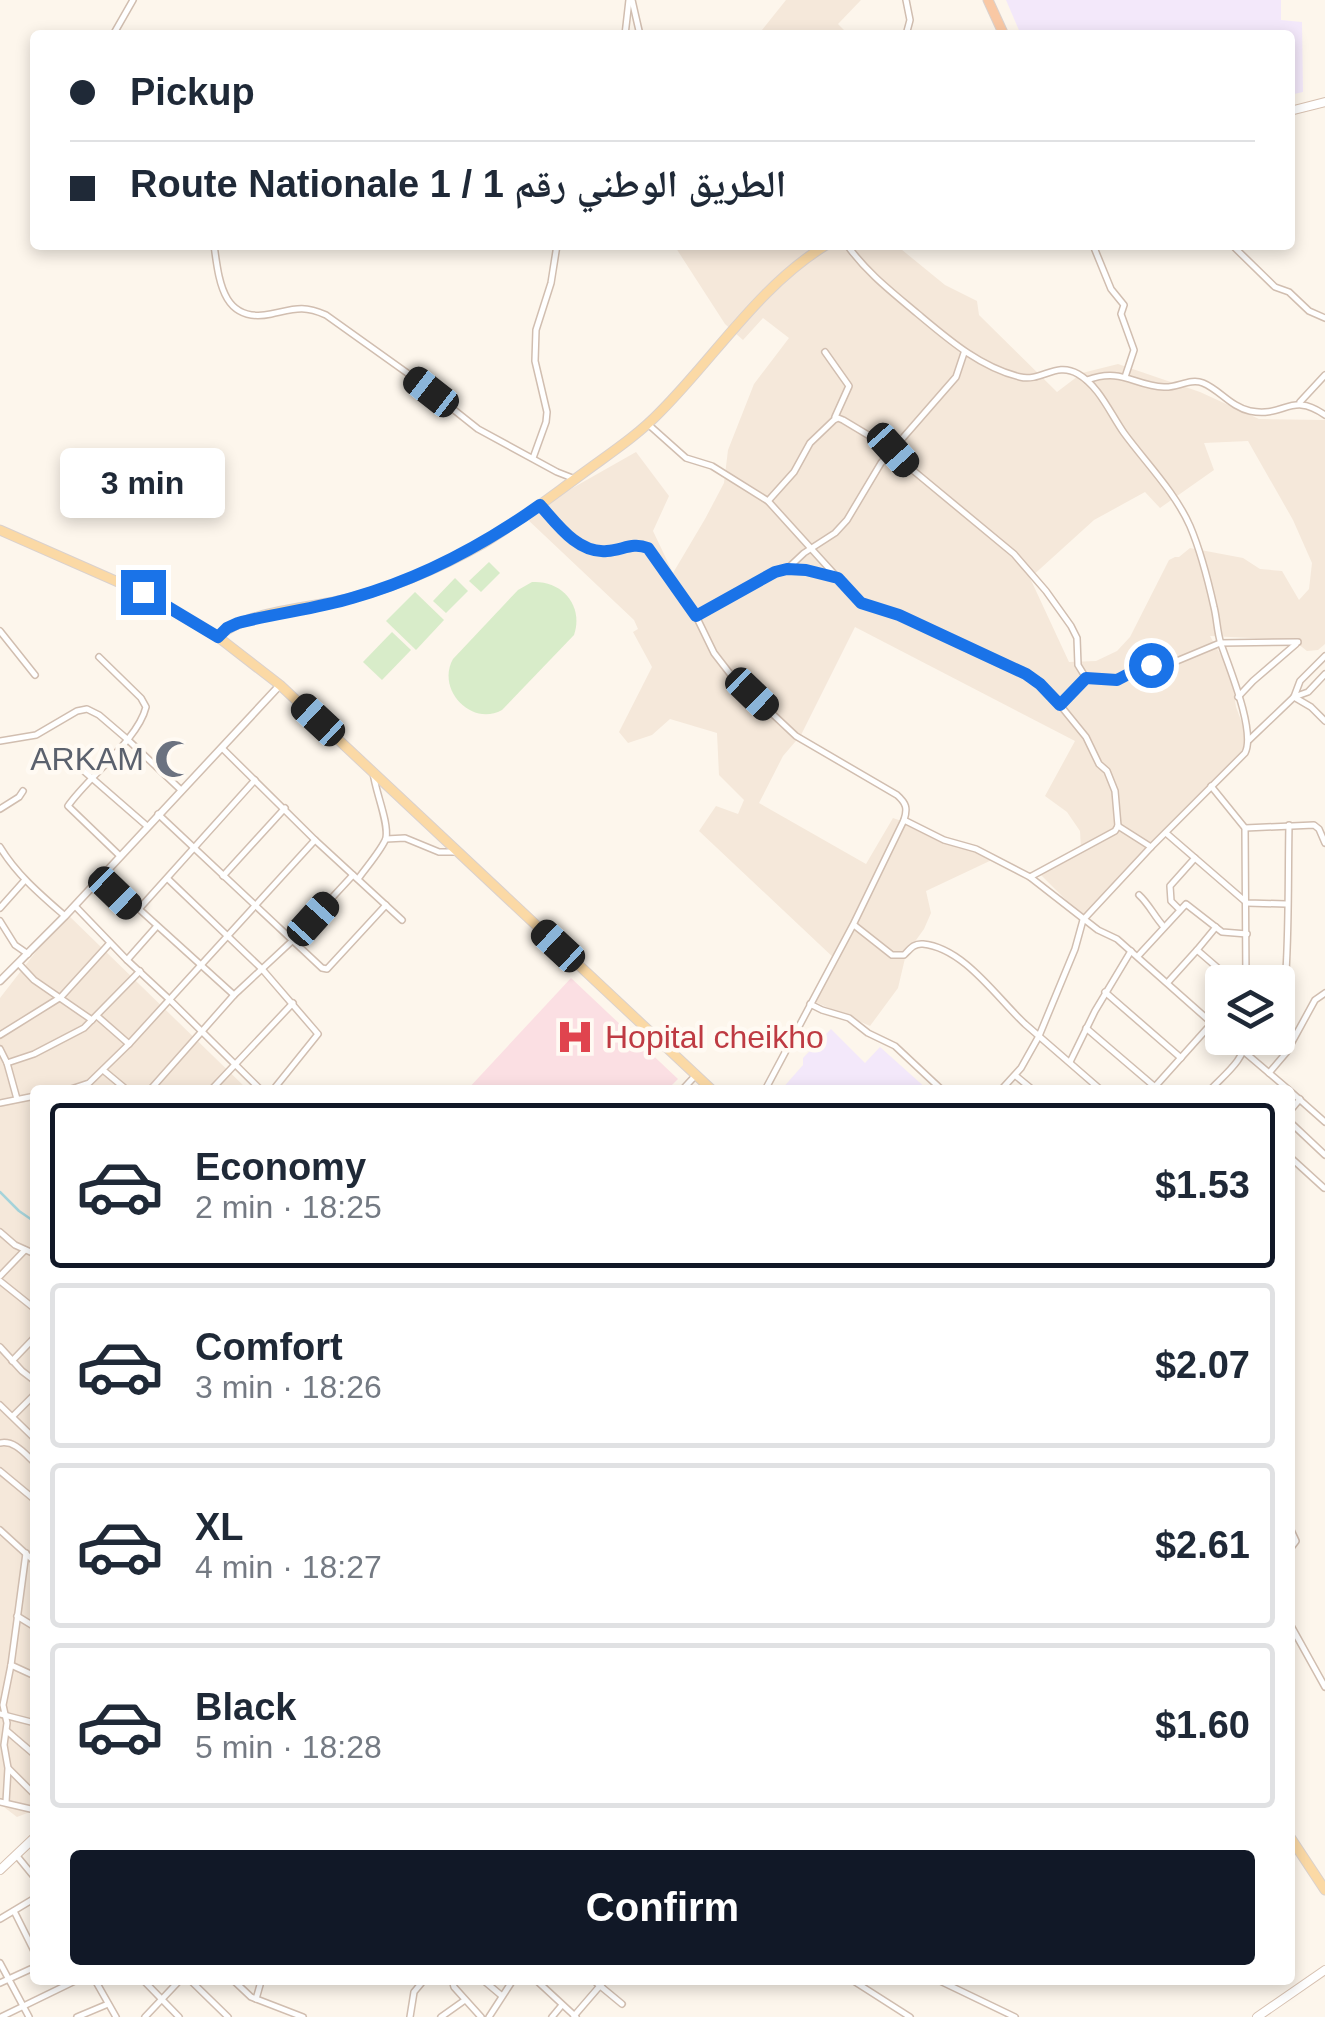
<!DOCTYPE html>
<meta charset="utf-8">
<style>
:root{--surface:#fff;--page:#f6f6f7;--text:#1f2937;--muted:#747a83;--line:#e0e1e3;--accent:#111827}
body{margin:0;font-family:Arial,"Noto Naskh Arabic",sans-serif;background:var(--page);color:var(--text);height:100vh;display:flex;flex-direction:column;font-size:38px;white-space:nowrap}
*{box-sizing:border-box;margin:0}
p{font-size:32px;color:var(--muted)}
.icon{flex:none;width:55px;height:55px;fill:none;stroke:currentColor;stroke-width:2;stroke-linecap:round;stroke-linejoin:round}
.map{position:relative;flex:1;overflow:hidden}
.drawer{position:absolute;left:30px;top:1085px;width:1265px;height:900px;display:flex;flex-direction:column;background:var(--surface);border-radius:10px;box-shadow:0 5px 15px #0003}
.drawer>*{flex:none}
.hud{position:absolute;left:30px;top:30px;width:1265px;height:220px;border-radius:10px;box-shadow:0 5px 15px #0003;display:grid;align-content:center;height:220px;padding:0 40px;background:var(--surface)}
.tools{position:absolute;left:1205px;top:965px;display:grid;gap:20px}
.tools a{display:grid;place-items:center;width:90px;height:90px;border-radius:10px;background:var(--surface);box-shadow:0 5px 15px #0003;font-size:50px}
.end{position:absolute;width:45px;height:45px;margin:-22px;border:12px solid #1a73e8;background:#fff;box-shadow:0 0 0 5px #fff}
.from{border-radius:50%}
.bubble{position:absolute;height:70px;border-radius:10px;background:var(--surface);box-shadow:0 5px 15px #0003;font-size:32px;font-weight:700;line-height:70px;text-align:center}
.car{position:absolute;width:30px;height:60px;margin:-30px -15px;border-radius:12px;box-shadow:0 0 8px 2px #0007;background:linear-gradient(#222 24%,#8ab4d8 0 40%,#222 0 76%,#8ab4d8 0 86%,#222 0)}
.hud b{display:flex;align-items:center;gap:35px;height:95px;font-size:38px}
.hud b+b{border-top:2px solid var(--line)}
.hud i{width:25px;height:25px;background:var(--text)}
ul{padding:18px 0 0;list-style:none}
li{display:flex;align-items:center;gap:30px;height:165px;margin:0 20px 15px;padding:0 20px;border:5px solid var(--line);border-radius:10px}
li div{flex:1}
li b{display:block;font-size:38px}
li em{font-style:normal;font-weight:700}
li.on{border-color:var(--accent)}
li>.icon{width:90px;height:90px;stroke-width:1.5}
.primary-button{display:flex;gap:20px;margin-top:auto;padding:20px 40px}
.primary-button a{flex:1;height:115px;border-radius:10px;background:var(--accent);color:#fff;font-size:40px;font-weight:700;line-height:115px;text-align:center}
.map>svg:first-child{display:block}
.residential{fill:#f5e8da;fill-rule:evenodd}
.education{fill:#f3e8fa}
.medical{fill:#fbdfe3}
.green{fill:#d8ecc9}
.lines{fill:none;stroke-linecap:round;stroke-linejoin:round}
.stream{stroke:#a5d3da;stroke-width:2.5}
.minor-casing{stroke:#d1beb0;stroke-width:8}
.tertiary-casing{stroke:#d1beb0;stroke-width:9}
.secondary-casing{stroke:#d6c0b0;stroke-width:10}
.primary-casing{stroke:#dad1cd;stroke-width:11}
.trunk-casing{stroke:#dad1cd;stroke-width:11}
.minor{stroke:#fff;stroke-width:5}
.tertiary{stroke:#fff;stroke-width:6}
.secondary{stroke:#fff;stroke-width:8}
.primary{stroke:#fbd9a5;stroke-width:9}
.trunk{stroke:#f9c8a4;stroke-width:9}
.route{stroke:#1a73e8;stroke-width:12}
.labels{text-anchor:middle;stroke-width:9;stroke-linejoin:round;paint-order:stroke}
.worship-label{font-size:32px;fill:#5b616d;stroke:#fffaf3;text-anchor:end}
.health-label{font-size:32px;fill:#be3a42;stroke:#fffaf3;text-anchor:start}
</style>
<div class="map">
<svg width="1325" height="2017" viewBox="0 0 1325 2017">
<rect width="100%" height="100%" fill="#fdf6ec"/>
<g class="residential">
<path d="M786,0H861L838,24L849,35H758Z"/>
<path d="M674,245H896L945,285L977,301L979,315L1057,392L1082,373L1118,364L1200,392L1259,419L1325,420V644L1318,650L1307,651L1293,640L1210,636L1231,673L1236,707L1248,739L1235,769L1082,916L1038,872L1081,849L1080,831L1067,812L1045,796L1075,741L855,627L801,735L783,756L759,803L866,864L893,818L964,843L996,858L926,891L931,913L924,929L906,954L898,988L870,1026L813,1001L836,960L699,831L716,806L738,814L744,800L719,775L717,733L670,719L652,735L628,743L619,732L652,667L633,632L638,629L634,620L526,518L546,503L636,452L669,496L653,531L673,573L705,519L724,483L728,450L754,384L789,338L763,318L743,340L725,324ZM1248,441L1293,520L1312,563L1309,589L1299,600L1282,571L1260,569L1243,558L1190,548L1179,557H1175L1169,560L1130,637L1117,651L1096,661L1069,662L1030,578L1094,520L1145,492L1160,508L1214,470L1204,443Z"/>
<path d="M66,913L248,1090H35V1810L17,1817L0,1804V998Z"/>
</g>
<g class="education">
<path d="M1006,0H1281V20L1302,22L1303,92L1290,95V35H1021Z"/>
<path d="M831,1029L865,1063L880,1047L928,1090H781L803,1065V1058Z"/>
</g>
<path class="medical" d="M571,978L678,1079L667,1090H467Z"/>
<g class="green">
<path d="M489,562L500,573L481,592L469,581Z"/>
<path d="M455,578L468,591L446,613L433,601Z"/>
<path d="M532,582C562,580 584,606 574,635L502,710C471,727 436,689 453,659L518,590Z"/>
<path d="M415,592L444,620L416,650L386,621Z"/>
<path d="M392,632L411,650L382,680L363,662Z"/>
</g>
<g class="lines">
<path class="stream" d="M0,1192L19,1211L35,1222"/>
<g class="minor-casing">
<g id="minor">
<path d="M632,0L640,35"/>
<path d="M906,0L910,20L906,35"/>
<path d="M113,35L133,0"/>
<path d="M625,35L629,0"/>
<path d="M214,245C219,280 222,324 271,314C295,309 303,305 326,315L410,375L478,429L557,472L575,479"/>
<path d="M847,245C867,273 892,292 918,314C949,340 980,367 1020,377C1042,382 1056,361 1078,374C1099,386 1110,413 1124,433C1146,463 1175,492 1190,526C1201,552 1208,580 1214,607C1217,619 1217,632 1221,644C1229,667 1256,732 1245,753L1151,847L1083,920L1075,949L1039,1036L1021,1068L1001,1090"/>
<path d="M1093,245L1111,289L1124,305L1121,314L1134,350L1125,377"/>
<path d="M1232,245L1275,287L1289,292L1309,311L1325,318"/>
<path d="M825,352L849,386L835,417"/>
<path d="M1087,380C1122,367 1134,386 1164,387C1177,388 1190,378 1203,383C1220,390 1231,407 1250,411C1285,418 1291,391 1325,415"/>
<path d="M1300,402L1325,375"/>
<path d="M649,425L686,458L712,466L768,501L836,576"/>
<path d="M533,458L546,422L547,412L535,361L536,330L551,283L557,245"/>
<path d="M768,501L794,472L810,443L834,420L838,418L843,420L893,450L909,467L1014,554L1046,591L1071,626L1077,638L1078,665L1086,678"/>
<path d="M541,506C558,525 579,554 608,551C623,550 632,542 648,549L696,616L714,653L731,675L796,736L897,795C906,803 908,808 904,820L853,925L765,1090"/>
<path d="M787,569L804,553L835,533L847,520L881,463L956,377L964,353"/>
<path d="M696,616L775,572L787,569L805,571L838,578L861,603L899,615L1025,674L1040,684L1060,705L1086,737L1099,764L1107,771L1115,791L1118,826"/>
<path d="M0,631L35,675"/>
<path d="M99,657L141,698L146,707C138,740 88,777 68,806L120,856"/>
<path d="M1238,697L1253,681L1296,644"/>
<path d="M1294,697L1311,707L1325,721"/>
<path d="M1294,697L1308,692L1325,674"/>
<path d="M1060,705L1086,678H1123L1140,668L1172,663L1220,643L1298,642"/>
<path d="M1249,740L1294,697L1300,681L1325,656"/>
<path d="M0,741L36,735L77,711L87,709L99,715L127,739L181,790"/>
<path d="M222,748L315,840L402,920"/>
<path d="M57,756L70,759L147,826"/>
<path d="M1211,786L1245,828L1246,982"/>
<path d="M0,809L19,797L23,791"/>
<path d="M158,814L322,968L327,969L386,905"/>
<path d="M904,820L944,840L976,849L1030,877L1115,831L1118,826"/>
<path d="M1118,826L1151,847"/>
<path d="M1245,828L1314,825L1319,829L1325,843"/>
<path d="M1166,833L1247,903L1286,904"/>
<path d="M386,839L405,838L439,852H455"/>
<path d="M0,847C17,875 41,895 65,916"/>
<path d="M223,876L285,808"/>
<path d="M1030,877L1098,930L1117,939L1222,1032"/>
<path d="M99,878L131,908L139,909L234,995"/>
<path d="M168,879L262,969L318,1034L273,1090"/>
<path d="M358,879C365,869 383,848 386,838C389,822 375,791 373,772"/>
<path d="M1139,895C1149,904 1154,916 1164,927"/>
<path d="M75,906L127,960L170,1000L261,1090"/>
<path d="M0,908L25,880"/>
<path d="M139,909L255,780"/>
<path d="M1179,909L1171,901L1170,886L1195,858"/>
<path d="M0,921L15,945L28,954"/>
<path d="M854,925L892,955H904C910,949 914,943 923,944C964,948 997,998 1025,1024C1050,1046 1076,1068 1101,1090"/>
<path d="M1197,950L1216,927"/>
<path d="M1138,956L1186,904L1222,932L1247,934"/>
<path d="M127,960L157,926"/>
<path d="M19,964L34,980L92,1020"/>
<path d="M1169,981L1197,950L1234,982"/>
<path d="M1276,982L1283,979L1286,971C1289,922 1288,874 1289,825"/>
<path d="M1105,992L1181,1058"/>
<path d="M810,1004L822,1010L849,1018L868,1033L895,1046L942,1090"/>
<path d="M97,1016L129,1044"/>
<path d="M1086,1028L1155,1087"/>
<path d="M0,1035L61,997L110,943"/>
<path d="M1228,1038L1289,1090"/>
<path d="M0,1049L7,1063L17,1099"/>
<path d="M1070,1062L1095,1011L1131,951"/>
<path d="M7,1063L34,1054L84,1028L140,971"/>
<path d="M103,1070L127,1090"/>
<path d="M1269,1073L1286,1053L1315,1000L1325,993"/>
<path d="M1016,1076L1033,1090"/>
<path d="M68,1090L89,1083L129,1044L315,840"/>
<path d="M150,1090L234,995L292,941L353,875"/>
<path d="M211,1090L293,1003"/>
<path d="M682,1090L696,1075"/>
<path d="M1152,1090L1212,1023"/>
<path d="M1210,1090C1225,1074 1245,1060 1246,1038"/>
<path d="M1290,1091L1325,1122"/>
<path d="M0,1103L35,1096"/>
<path d="M1290,1111L1300,1099"/>
<path d="M1290,1122L1325,1155"/>
<path d="M1290,1157L1324,1188"/>
<path d="M0,1232L15,1245L35,1254"/>
<path d="M0,1276L25,1250"/>
<path d="M0,1281L35,1309"/>
<path d="M0,1347L22,1371L35,1381"/>
<path d="M12,1361L35,1337"/>
<path d="M0,1405L35,1439"/>
<path d="M13,1416L35,1394"/>
<path d="M0,1443C15,1440 25,1454 35,1463"/>
<path d="M0,1471L35,1500"/>
<path d="M1290,1528L1296,1541L1290,1549"/>
<path d="M0,1530L35,1562"/>
<path d="M17,1616L35,1627"/>
<path d="M1290,1624L1325,1687"/>
<path d="M11,1665L35,1676"/>
<path d="M0,1714L35,1723"/>
<path d="M7,1731L35,1755"/>
<path d="M9,1769L35,1795"/>
<path d="M0,1802L35,1810"/>
<path d="M6,1802L8,1768L4,1745L7,1723L3,1705L11,1665L26,1553"/>
<path d="M17,1856L35,1878"/>
<path d="M14,1911L35,1953"/>
<path d="M0,1919L35,1898"/>
<path d="M0,1963L29,2017"/>
<path d="M95,1980L116,2017"/>
<path d="M143,1980L179,2017"/>
<path d="M190,1980L228,2017"/>
<path d="M233,1980L251,1997L303,2017"/>
<path d="M380,1980H382"/>
<path d="M452,1980L454,1987L481,2017"/>
<path d="M483,1980L502,1996"/>
<path d="M536,1980L576,2017"/>
<path d="M593,1980L622,2004"/>
<path d="M852,1980L910,2017"/>
<path d="M938,1980L1015,2017"/>
<path d="M0,1983L35,1967"/>
<path d="M256,1999L260,1985L259,1980"/>
<path d="M574,2016L605,1980"/>
<path d="M1,2017L77,1980"/>
<path d="M77,2017L108,2004"/>
<path d="M145,2017L180,1980"/>
<path d="M410,2017L414,1992L424,1980"/>
<path d="M441,2017L465,2000"/>
<path d="M489,2017L513,1980"/>
<path d="M552,2017L562,2005"/>
</g>
</g>
<g class="tertiary-casing">
<path id="tertiary" d="M0,981L65,916L280,685"/>
</g>
<g class="secondary-casing">
<g id="secondary">
<path d="M1290,111L1325,102"/>
<path d="M0,1870L35,1837"/>
<path d="M1257,2017L1325,1970"/>
</g>
</g>
<g class="primary-casing">
<g id="primary">
<path d="M0,530L143,593L218,637L280,685L712,1090"/>
<path d="M218,637C244,610 318,608 355,597C399,585 443,566 482,544C517,523 549,498 582,474C609,454 637,436 660,412C715,357 759,286 826,245"/>
<path d="M1290,1837L1325,1890"/>
</g>
</g>
<g class="trunk-casing">
<path id="trunk" d="M988,0L1004,35"/>
</g>
<use href="#minor" class="minor"/>
<use href="#tertiary" class="tertiary"/>
<use href="#secondary" class="secondary"/>
<use href="#primary" class="primary"/>
<use href="#trunk" class="trunk"/>
</g>
<g class="lines">
<path class="route" d="M143,592L218,637L227,628L238,623C276,613 315,609 352,598C420,579 482,546 540,505C557,524 578,554 607,551C623,550 632,542 648,548L696,616L775,572L787,569L806,570L838,578L861,603L899,615L1026,674L1040,684L1060,705L1086,678L1117,680L1140,668L1151,665"/>
</g>
<defs>
<g id="mosque-bare" transform="scale(3)"><path d="M3.5-4.9A6 6 0 1 0 3.5 4.9A5 5 0 1 1 3.5-4.9Z" fill="#6b7280" stroke="#fffaf3" stroke-width="2.5" paint-order="stroke"/></g>
<g id="hospital-bare" transform="scale(3)"><path d="M-5-5h3v3.5h4V-5h3V5h-3V1.5h-4V5h-3Z" fill="#e0444e" stroke="#fffaf3" stroke-width="2.5" paint-order="stroke"/></g>
</defs>
<g fill-rule="evenodd">
<use href="#mosque-bare" x="174" y="759"/>
<use href="#hospital-bare" x="575" y="1037"/>
</g>
<g class="labels">
<g class="worship-label">
<text x="144" y="770">ARKAM</text>
</g>
<g class="health-label">
<text x="605" y="1048">Hopital cheikho</text>
</g>
</g>
</svg>
<div class="tools">
<a><svg class="icon" aria-label="layers" viewBox="0 0 24 24"><path d="M12 4l9 5-9 5-9-5zM3 14l9 5 9-5"/></svg></a>
</div>
<i class="end from" style="left:1151px;top:665px"></i>
<i class="end" style="left:143px;top:592px"></i>
<div class="bubble" style="left:60px;top:448px;width:165px">3 min</div>
<i class="car" style="left:431px;top:392px;rotate:308deg"></i>
<i class="car" style="left:893px;top:450px;rotate:138deg"></i>
<i class="car" style="left:752px;top:694px;rotate:134deg"></i>
<i class="car" style="left:318px;top:720px;rotate:313deg"></i>
<i class="car" style="left:115px;top:893px;rotate:134deg"></i>
<i class="car" style="left:313px;top:919px;rotate:42deg"></i>
<i class="car" style="left:558px;top:946px;rotate:313deg"></i>
<div class="hud">
<b><i class="from"></i>Pickup</b>
<b><i></i>Route Nationale 1 / الطريق الوطني رقم 1</b>
</div>
<section class="drawer">
<ul>
<li class="on"><svg class="icon" aria-label="car" viewBox="0 0 24 24"><path d="M5 17H2v-5l4-1 3-4h7l3 4 3 1v5h-3M9 17h6M6 11h13"/><circle cx="7" cy="17" r="2"/><circle cx="17" cy="17" r="2"/></svg><div><b>Economy</b><p>2 min · 18:25</p></div><em>$1.53</em></li>
<li><svg class="icon" aria-label="car" viewBox="0 0 24 24"><path d="M5 17H2v-5l4-1 3-4h7l3 4 3 1v5h-3M9 17h6M6 11h13"/><circle cx="7" cy="17" r="2"/><circle cx="17" cy="17" r="2"/></svg><div><b>Comfort</b><p>3 min · 18:26</p></div><em>$2.07</em></li>
<li><svg class="icon" aria-label="car" viewBox="0 0 24 24"><path d="M5 17H2v-5l4-1 3-4h7l3 4 3 1v5h-3M9 17h6M6 11h13"/><circle cx="7" cy="17" r="2"/><circle cx="17" cy="17" r="2"/></svg><div><b>XL</b><p>4 min · 18:27</p></div><em>$2.61</em></li>
<li><svg class="icon" aria-label="car" viewBox="0 0 24 24"><path d="M5 17H2v-5l4-1 3-4h7l3 4 3 1v5h-3M9 17h6M6 11h13"/><circle cx="7" cy="17" r="2"/><circle cx="17" cy="17" r="2"/></svg><div><b>Black</b><p>5 min · 18:28</p></div><em>$1.60</em></li>
</ul>
<div class="primary-button"><a>Confirm</a></div>
</section>
</div>
